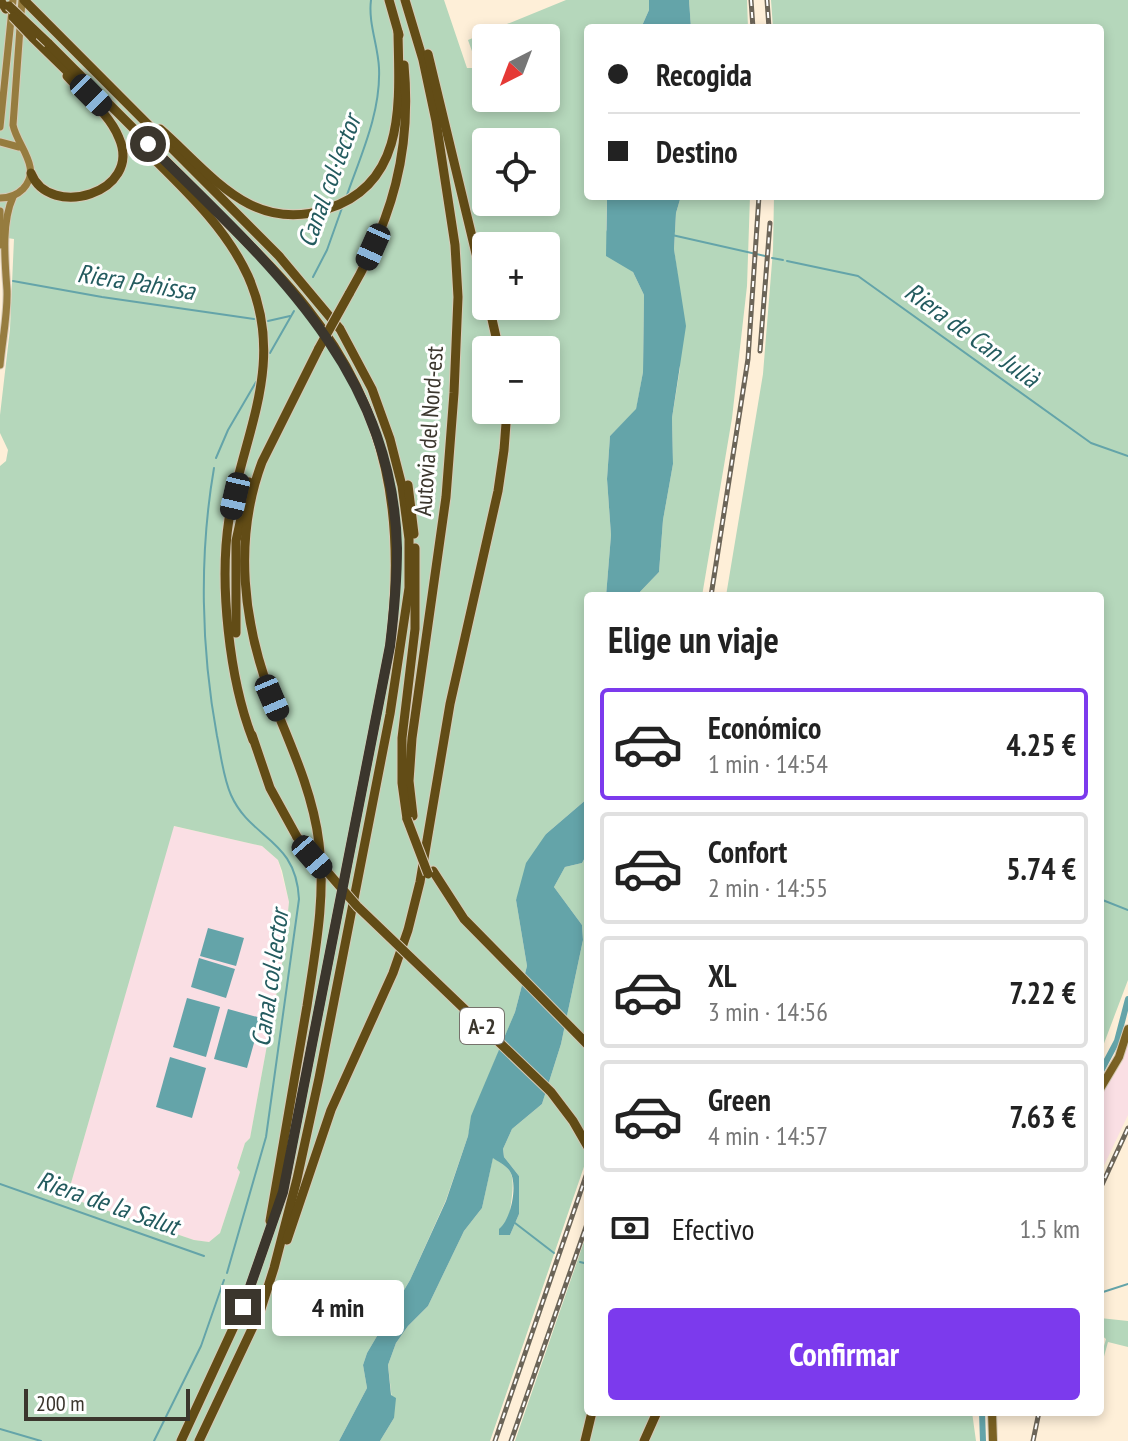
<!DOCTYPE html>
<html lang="es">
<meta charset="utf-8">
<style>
:root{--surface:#fff;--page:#f2f2f2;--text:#222;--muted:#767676;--line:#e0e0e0;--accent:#7c3aed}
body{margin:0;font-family:"PT Sans Narrow",sans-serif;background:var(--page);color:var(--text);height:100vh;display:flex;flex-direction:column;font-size:30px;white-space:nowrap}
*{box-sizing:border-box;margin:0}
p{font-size:26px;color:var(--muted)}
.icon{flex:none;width:44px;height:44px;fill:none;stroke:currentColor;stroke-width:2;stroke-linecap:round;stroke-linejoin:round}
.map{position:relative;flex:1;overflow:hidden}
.sheet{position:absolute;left:584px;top:592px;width:520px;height:824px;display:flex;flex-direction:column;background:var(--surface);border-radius:8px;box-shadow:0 4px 12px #0003}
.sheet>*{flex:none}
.banner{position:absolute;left:584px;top:24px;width:520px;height:176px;border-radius:8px;box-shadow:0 4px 12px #0003;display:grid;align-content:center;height:176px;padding:0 24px;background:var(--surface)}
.needle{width:52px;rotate:222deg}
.buttons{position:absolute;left:472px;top:24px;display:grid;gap:16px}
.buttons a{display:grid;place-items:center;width:88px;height:88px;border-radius:8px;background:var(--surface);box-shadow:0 4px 12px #0003;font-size:40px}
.scale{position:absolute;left:24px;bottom:20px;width:166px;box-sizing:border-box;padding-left:8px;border:4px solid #3b362d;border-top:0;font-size:22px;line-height:28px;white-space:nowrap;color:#3b362d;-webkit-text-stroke:6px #fff;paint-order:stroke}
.end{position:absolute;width:36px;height:36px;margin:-18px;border:10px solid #3b362d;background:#fff;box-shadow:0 0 0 4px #fff}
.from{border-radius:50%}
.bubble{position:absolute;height:56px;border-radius:8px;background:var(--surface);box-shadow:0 4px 12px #0003;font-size:26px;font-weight:700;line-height:56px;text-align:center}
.car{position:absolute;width:24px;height:48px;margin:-24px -12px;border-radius:10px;box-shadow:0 0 6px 2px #0007;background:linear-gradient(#222 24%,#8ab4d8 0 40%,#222 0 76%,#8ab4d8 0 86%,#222 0)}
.banner b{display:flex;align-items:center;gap:28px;height:76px;font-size:30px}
.banner b+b{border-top:2px solid var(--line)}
.banner i{width:20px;height:20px;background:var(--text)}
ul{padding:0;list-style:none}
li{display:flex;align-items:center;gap:24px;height:112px;margin:0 16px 12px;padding:0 8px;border:4px solid var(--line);border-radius:8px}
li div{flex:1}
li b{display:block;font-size:30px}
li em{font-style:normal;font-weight:700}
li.on{border-color:var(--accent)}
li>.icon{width:72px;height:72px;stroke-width:1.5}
h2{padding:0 24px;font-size:36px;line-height:96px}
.pay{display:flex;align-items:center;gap:20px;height:88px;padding:0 24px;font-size:30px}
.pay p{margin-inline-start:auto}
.primary-button{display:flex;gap:16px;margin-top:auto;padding:16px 24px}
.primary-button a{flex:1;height:92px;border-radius:8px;background:var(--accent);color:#fff;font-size:32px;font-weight:700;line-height:92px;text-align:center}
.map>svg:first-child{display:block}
.industrial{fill:#fadfe4}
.green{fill:#b5d7bb;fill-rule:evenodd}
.water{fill:#64a4a9}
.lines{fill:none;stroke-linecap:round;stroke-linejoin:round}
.stream{stroke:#64a4a9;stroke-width:2}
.canal{stroke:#64a4a9;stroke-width:6}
.secondary-casing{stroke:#d7cab6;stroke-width:9}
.primary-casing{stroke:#d7cab6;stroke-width:10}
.motorway-casing{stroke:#d7cab6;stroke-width:11}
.secondary{stroke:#967c3f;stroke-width:7}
.primary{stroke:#7b6223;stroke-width:8}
.motorway{stroke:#624c16;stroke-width:9}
.rail-casing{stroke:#6c6558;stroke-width:5}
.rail{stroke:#fff;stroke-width:2;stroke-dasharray:6;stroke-linecap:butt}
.motorway-bridge-casing{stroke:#d7cab6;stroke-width:11;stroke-linecap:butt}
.motorway-bridge{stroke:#624c16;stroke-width:9}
.route{stroke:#3b362d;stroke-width:10}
.labels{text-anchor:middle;stroke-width:6;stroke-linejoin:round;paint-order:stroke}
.shield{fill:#fff;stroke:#76726c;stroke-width:2}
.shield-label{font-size:22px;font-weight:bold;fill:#3b362d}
.street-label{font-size:24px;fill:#3b362d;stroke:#fff}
.water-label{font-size:26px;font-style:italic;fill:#235b5f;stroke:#fff}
</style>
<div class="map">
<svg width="1128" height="1441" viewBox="0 0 1128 1441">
<rect width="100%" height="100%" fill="#feefd8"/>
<g class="industrial">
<path d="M173,826L262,846L278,860L289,902L283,958L250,1138L245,1143L237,1167L240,1172L220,1233L209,1242L194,1240L67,1197Z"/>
<path d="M1128,1042V1115L1100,1174V1097L1121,1064Z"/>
</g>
<g class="green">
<path d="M0,0H444L467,68H478L468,40L566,0H649V10L641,28H588V196H607L606,230L633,272L644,295L643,372L636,410L610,436L607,479L611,535L606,596H588V743L585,755L588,798L546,834L516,900L527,966L515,1012L472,1116L468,1136L446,1200L410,1280L367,1353L363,1365L367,1388L339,1441H0V466L6,461L8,450L0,433V415L10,329L14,239L0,237ZM486,38H546V98H486ZM486,142H546V202H486ZM486,246H546V306H486ZM486,350H546V410H486ZM174,826L262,846L278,860L282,871L289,902L283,958L250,1138L245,1143L237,1168L240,1172L220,1233L209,1242L194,1240L67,1197Z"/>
<path d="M689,0H747L748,28H691Z"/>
<path d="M771,0H1128V980L1100,1054V596H726L763,374L773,250L774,196H1100V28H773Z"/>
<path d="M681,196H750L747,286L732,418L702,596H636L659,572L663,520L673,464L672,418L680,368L679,286L674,249L676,213Z"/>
<path d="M588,852V1155L490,1441H380L394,1418L388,1365L396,1343L408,1326L428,1306L464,1231L482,1208L493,1157C497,1161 505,1165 509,1170C519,1183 505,1218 510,1235L519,1214V1176L504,1157L503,1149L512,1129L542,1104L561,1044L583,940L582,925L554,887L565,867L582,863Z"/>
<path d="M588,1230V1412H972L976,1441H515Z"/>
<path d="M1100,1318L1128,1321V1347L1108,1342L1100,1371V1360L1106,1339L1100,1334Z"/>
</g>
<g class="water">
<path d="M649,0H689L691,28H641L649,10Z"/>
<path d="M607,196H681L676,213L674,249L686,326L672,418L673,464L663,520L659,572L636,596H606L611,535L607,479L610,436L636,409L643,372L644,295L633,272L606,256Z"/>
<path d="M588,798V852L582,863L565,867L554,887L582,925L583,940L561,1044L542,1104L512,1129L503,1149L504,1157L519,1176V1214L510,1235H499V1229C511,1220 519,1183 509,1170C505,1165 497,1161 493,1158L482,1208L464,1231L428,1306L408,1326L396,1343L388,1365L391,1395L396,1398L394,1418L380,1441H339L367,1388L363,1365L367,1353L410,1280L446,1201L468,1136L471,1116L515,1012L527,966L516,900L526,863L546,834Z"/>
<path d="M208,928L244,938L236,966L200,956Z"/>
<path d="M199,958L235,969L226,998L191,987Z"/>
<path d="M187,998L220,1007L206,1057L173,1047Z"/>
<path d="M228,1009L261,1018L247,1068L214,1059Z"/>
<path d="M170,1057L206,1068L192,1118L156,1107Z"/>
</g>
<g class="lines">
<g class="stream">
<path d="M347,195C361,155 381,112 379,68C378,45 368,23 371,0"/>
<path d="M672,235L765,256"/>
<path d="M772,258L783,260"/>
<path d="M787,261L858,276L1091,443L1128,456"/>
<path d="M313,277L327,250L343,205"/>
<path d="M13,281L102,297L254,319"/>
<path d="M268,321L290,316"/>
<path d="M270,353L294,311"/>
<path d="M216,458L228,430L256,382"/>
<path d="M214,468C199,555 201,649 217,736C221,755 223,777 231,795C251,840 296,838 299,899L266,1137L227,1273"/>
<path d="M1100,899L1128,910"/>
<path d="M0,1184L204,1256"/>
<path d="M515,1223L554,1253"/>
<path d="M580,1262L588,1264"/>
<path d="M1100,1293L1128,1284"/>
<path d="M0,1429L41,1441"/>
<path d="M154,1441L201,1346L224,1280"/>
</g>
<g class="canal">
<path d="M1100,1073L1117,1041L1128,999"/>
<path d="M982,1412L983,1441"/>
</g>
<g class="secondary-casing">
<g id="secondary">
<path d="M0,127L13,0"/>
<path d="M0,142L19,147"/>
<path d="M0,198C9,198 16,196 23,189C43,168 17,146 13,125L22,0"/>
<path d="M0,211V245"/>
<path d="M0,365C2,341 8,314 7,290C5,262 1,223 13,197"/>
</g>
</g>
<g class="primary-casing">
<g id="primary">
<path d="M1100,1089L1119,1057L1128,1029"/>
<path d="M992,1412L993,1441"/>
</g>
</g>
<g class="motorway-casing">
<g id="motorway">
<path d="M0,0L6,9"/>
<path d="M24,0L279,256L340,329L372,389L390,439L402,486L409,539V588L390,714L319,1078L297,1179L274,1268L260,1312L199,1441"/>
<path d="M389,0L399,35"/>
<path d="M405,0L423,60L436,121L455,245L458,297L454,393L446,497L412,738L409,781L413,816"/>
<path d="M32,37L73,77"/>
<path d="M48,43C101,96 154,149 207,202C241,237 277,270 307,308C389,412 406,518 390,646L283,1192L243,1307L181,1441"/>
<path d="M428,54L486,295"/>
<path d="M160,129C188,153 216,187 249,204C275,217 300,218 327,209C408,184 399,99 398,32"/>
<path d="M145,150C183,188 225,226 248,276C287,364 243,434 229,519C219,583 229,679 253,740"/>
<path d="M31,173C49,220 143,193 119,138C109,113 85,96 67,76"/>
<path d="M349,294C392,220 412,151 404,65"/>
<path d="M489,306L499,350"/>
<path d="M408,485L414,534"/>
<path d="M236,633V541L249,482"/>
<path d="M252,735L270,788L297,837"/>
<path d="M407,819L402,783V738L415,629V548"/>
<path d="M433,871L464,919L588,1045"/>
<path d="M270,1221C282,1149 295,1078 307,1006C315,952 326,897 319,843C313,793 291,746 272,699C243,623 233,540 262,462L319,348"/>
<path d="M287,1240L331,1110L393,973L408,930L420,882L450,704L498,491L504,450L507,410"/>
<path d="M585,1441L592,1412"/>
<path d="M644,1441L657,1412"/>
</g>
</g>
<use href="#secondary" class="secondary"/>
<use href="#primary" class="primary"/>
<use href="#motorway" class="motorway"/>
<g class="rail-casing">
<g id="rail">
<path d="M751,0L753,28"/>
<path d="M767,0L769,28"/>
<path d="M760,351L770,223"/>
<path d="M711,596L748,359L759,196"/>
<path d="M1100,1189L1128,1128"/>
<path d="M495,1441L588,1170"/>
<path d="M511,1441L588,1221"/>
<path d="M1033,1441L1039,1412"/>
</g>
</g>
<use href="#rail" class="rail"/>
<g class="motorway-bridge-casing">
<g id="motorway-bridge">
<path d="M9,6L48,43"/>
<path d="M13,17L32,37"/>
<path d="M319,348L349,294"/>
<path d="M407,819L428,874"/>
<path d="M297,837L357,906L551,1092L573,1121L588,1147"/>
</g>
</g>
<use href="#motorway-bridge" class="motorway-bridge"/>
</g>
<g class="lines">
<path class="route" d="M148,144C266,261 393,368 397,548C397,581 394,613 390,646L283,1192L243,1307"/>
</g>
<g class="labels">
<rect class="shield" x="460" y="1008" width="44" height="36" rx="6"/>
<g class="shield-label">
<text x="482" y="1034">A-2</text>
</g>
<g class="street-label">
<text transform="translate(429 431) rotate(-86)" y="8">Autovia del Nord-est</text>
</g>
<g class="water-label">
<text transform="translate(329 181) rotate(-70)" y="9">Canal col·lector</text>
<text transform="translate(136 282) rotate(9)" y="9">Riera Pahissa</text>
<text transform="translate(972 335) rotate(36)" y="9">Riera de Can Julià</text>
<text transform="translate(270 978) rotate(-82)" y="9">Canal col·lector</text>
<text transform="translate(108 1203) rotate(19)" y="9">Riera de la Salut</text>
</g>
</g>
</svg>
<div class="buttons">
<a><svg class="needle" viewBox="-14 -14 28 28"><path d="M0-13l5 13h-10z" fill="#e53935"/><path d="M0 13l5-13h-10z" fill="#767676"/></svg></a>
<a><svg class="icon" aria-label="locate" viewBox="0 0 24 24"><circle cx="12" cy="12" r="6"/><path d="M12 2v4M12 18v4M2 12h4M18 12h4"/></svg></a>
<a>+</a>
<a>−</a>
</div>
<div class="scale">200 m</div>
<i class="end from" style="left:148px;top:144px"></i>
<i class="end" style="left:243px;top:1307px"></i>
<div class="bubble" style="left:272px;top:1280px;width:132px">4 min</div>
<i class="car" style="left:91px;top:95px;rotate:135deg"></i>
<i class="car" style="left:373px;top:247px;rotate:204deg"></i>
<i class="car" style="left:235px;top:496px;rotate:193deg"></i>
<i class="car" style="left:272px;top:698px;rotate:157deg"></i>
<i class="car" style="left:312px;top:857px;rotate:139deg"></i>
<div class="banner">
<b><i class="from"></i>Recogida</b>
<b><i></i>Destino</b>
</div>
<section class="sheet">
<h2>Elige un viaje</h2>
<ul>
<li class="on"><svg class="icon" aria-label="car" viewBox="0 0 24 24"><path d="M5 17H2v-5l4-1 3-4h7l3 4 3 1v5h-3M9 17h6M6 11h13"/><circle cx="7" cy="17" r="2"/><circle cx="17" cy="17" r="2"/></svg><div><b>Económico</b><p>1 min · 14:54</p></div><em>4.25 €</em></li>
<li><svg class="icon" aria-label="car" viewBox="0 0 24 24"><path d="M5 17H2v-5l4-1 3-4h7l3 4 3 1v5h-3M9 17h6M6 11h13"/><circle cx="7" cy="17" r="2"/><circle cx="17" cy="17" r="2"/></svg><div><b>Confort</b><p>2 min · 14:55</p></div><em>5.74 €</em></li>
<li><svg class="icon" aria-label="car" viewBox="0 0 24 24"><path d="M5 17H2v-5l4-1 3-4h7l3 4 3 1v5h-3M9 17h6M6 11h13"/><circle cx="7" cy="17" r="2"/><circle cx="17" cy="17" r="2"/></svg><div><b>XL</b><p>3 min · 14:56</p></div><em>7.22 €</em></li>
<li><svg class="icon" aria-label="car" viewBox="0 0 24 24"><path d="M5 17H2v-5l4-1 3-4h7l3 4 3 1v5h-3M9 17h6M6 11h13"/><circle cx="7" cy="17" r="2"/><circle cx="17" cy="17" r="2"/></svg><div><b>Green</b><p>4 min · 14:57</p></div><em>7.63 €</em></li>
</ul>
<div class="pay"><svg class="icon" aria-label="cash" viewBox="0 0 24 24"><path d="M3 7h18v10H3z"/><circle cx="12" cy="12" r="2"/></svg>Efectivo<p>1.5 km</p></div>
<div class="primary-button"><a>Confirmar</a></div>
</section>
</div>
